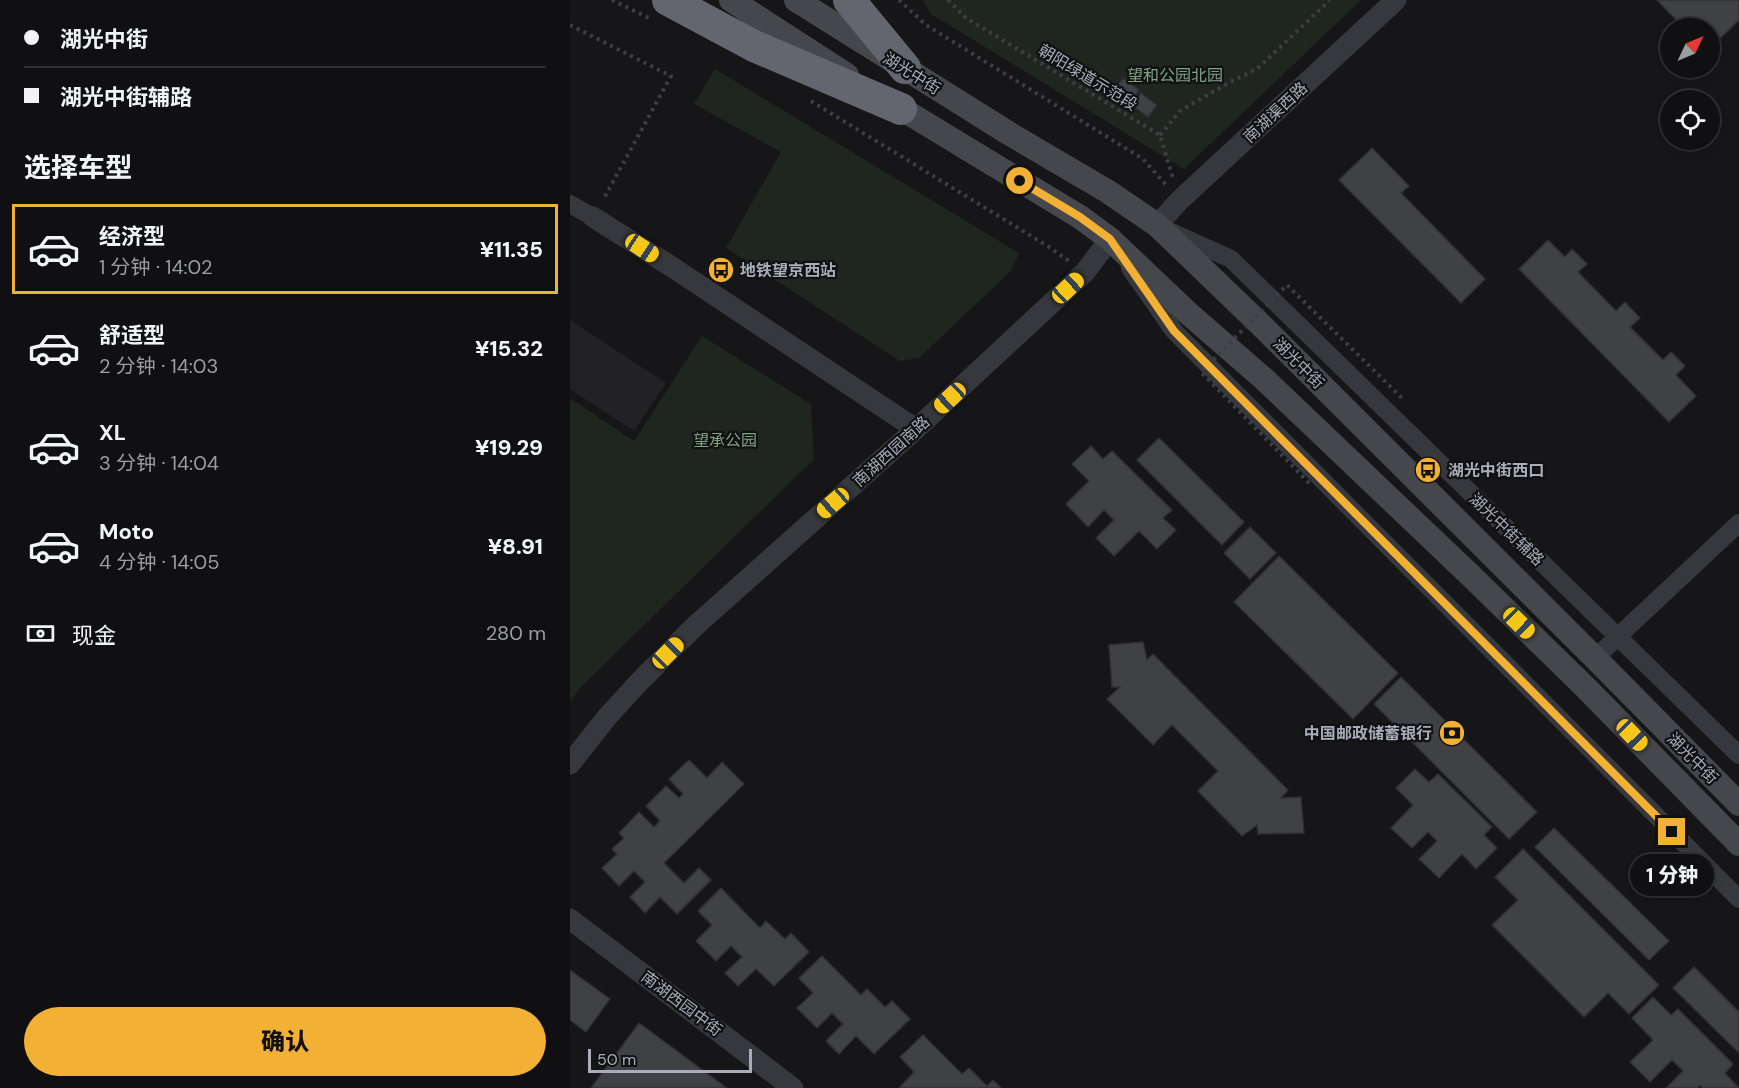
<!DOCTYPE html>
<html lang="zh">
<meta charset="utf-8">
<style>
:root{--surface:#101012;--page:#1e1e20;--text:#f1f3f6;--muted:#9c9d9f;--line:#303032;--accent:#f2b134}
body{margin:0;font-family:"DM Sans","Noto Sans SC",sans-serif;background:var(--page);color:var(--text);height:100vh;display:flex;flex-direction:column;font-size:22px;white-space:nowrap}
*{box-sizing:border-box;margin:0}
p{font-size:20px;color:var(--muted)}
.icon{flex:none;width:33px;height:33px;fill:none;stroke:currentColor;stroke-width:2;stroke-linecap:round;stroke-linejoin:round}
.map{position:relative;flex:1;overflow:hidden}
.panel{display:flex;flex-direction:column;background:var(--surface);width:570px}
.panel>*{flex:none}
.guide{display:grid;align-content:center;height:132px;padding:0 24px;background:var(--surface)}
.needle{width:39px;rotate:46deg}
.controls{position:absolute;left:1090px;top:18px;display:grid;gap:12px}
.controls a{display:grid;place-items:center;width:60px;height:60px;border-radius:50%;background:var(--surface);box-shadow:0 3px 9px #0003,0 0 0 2px var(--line);font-size:30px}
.scale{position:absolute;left:18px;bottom:15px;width:164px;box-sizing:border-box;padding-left:6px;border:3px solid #a8adb8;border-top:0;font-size:16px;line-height:21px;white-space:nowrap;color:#a8adb8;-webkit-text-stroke:4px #111113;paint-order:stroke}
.end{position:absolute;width:27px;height:27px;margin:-14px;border:8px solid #f2b134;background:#111;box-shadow:0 0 0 3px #111}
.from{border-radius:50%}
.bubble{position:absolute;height:42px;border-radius:21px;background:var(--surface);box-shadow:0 3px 9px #0003,0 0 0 2px var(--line);font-size:20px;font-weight:800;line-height:42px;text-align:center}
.car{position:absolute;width:18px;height:36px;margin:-18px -9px;border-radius:8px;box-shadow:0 0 4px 2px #0007;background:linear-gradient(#f5c518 24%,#345 0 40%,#f5c518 0 76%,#345 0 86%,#f5c518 0)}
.guide b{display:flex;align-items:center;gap:21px;height:57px;font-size:22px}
.guide b+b{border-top:2px solid var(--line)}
.guide i{width:15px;height:15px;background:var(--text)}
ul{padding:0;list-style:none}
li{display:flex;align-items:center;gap:18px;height:90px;margin:0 12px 9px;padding:0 12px;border:3px solid transparent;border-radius:0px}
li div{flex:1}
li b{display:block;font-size:22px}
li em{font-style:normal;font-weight:800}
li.current{border-color:var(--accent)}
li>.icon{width:54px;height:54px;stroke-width:1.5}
h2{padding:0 24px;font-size:27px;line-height:72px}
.pay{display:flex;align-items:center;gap:15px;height:66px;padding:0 24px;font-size:22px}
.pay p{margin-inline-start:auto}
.button{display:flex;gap:12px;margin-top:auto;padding:12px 24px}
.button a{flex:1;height:69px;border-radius:36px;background:var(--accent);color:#111;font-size:24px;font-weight:800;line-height:69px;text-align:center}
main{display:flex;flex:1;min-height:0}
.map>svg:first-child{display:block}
.built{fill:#222225}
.green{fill:#1e261f}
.building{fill:#404145;stroke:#303034;stroke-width:1.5}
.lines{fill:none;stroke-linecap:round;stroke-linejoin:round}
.path{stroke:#3d3f44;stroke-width:4;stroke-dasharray:3 4.5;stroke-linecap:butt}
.minor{stroke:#37383d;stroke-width:18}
.tertiary{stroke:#37383d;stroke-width:21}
.secondary{stroke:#45474d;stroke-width:24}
.motorway{stroke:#63666e;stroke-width:32}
.path-bridge{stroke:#3d3f44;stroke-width:4;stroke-dasharray:3 4.5;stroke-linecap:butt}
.route{stroke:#f2b134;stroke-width:8}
.labels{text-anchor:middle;stroke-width:4.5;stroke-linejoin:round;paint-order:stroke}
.street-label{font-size:16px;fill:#a8adb8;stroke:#111113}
.park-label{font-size:16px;fill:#7fa381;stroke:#111113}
.poi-label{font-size:16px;font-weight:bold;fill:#a8adb8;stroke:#111113;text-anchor:start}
</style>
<main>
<section class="panel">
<div class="guide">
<b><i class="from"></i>湖光中街</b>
<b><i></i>湖光中街辅路</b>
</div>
<h2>选择车型</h2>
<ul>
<li class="current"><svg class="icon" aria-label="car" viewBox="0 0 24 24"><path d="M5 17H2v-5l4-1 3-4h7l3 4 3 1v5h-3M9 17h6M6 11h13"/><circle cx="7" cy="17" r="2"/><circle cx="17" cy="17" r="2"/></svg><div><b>经济型</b><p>1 分钟 · 14:02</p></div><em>¥11.35</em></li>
<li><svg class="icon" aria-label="car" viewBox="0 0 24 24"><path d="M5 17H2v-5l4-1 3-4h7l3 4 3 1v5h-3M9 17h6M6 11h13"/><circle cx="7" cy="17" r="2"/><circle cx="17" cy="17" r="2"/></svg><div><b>舒适型</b><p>2 分钟 · 14:03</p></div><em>¥15.32</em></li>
<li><svg class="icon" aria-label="car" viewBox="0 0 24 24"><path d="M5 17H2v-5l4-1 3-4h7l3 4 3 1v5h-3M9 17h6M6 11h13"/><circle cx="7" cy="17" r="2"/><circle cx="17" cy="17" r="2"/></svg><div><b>XL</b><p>3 分钟 · 14:04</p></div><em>¥19.29</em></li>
<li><svg class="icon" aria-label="car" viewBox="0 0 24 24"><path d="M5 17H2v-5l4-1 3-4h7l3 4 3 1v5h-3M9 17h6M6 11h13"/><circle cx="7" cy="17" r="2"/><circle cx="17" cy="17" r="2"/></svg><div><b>Moto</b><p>4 分钟 · 14:05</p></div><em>¥8.91</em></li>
</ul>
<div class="pay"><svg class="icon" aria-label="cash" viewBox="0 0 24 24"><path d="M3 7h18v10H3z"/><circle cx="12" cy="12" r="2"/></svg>现金<p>280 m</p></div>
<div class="button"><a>确认</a></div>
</section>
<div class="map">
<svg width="1169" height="1088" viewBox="0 0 1169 1088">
<rect width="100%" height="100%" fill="#161618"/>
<path class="built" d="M0,320L96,383L64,431L0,389Z"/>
<g class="green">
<path d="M352,0H791L614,169L361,14Z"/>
<path d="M145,69L449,253L441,271L349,358L330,361L156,248L211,152L124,104Z"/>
<path d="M132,336L241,404L244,459L9,689L0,702V398L64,441Z"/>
</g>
<g class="building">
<path d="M1087,0H1169V20L1140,48V28H1114Z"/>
<path d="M553,78L569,90L560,102L544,90Z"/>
<path d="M571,93L587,105L578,117L562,105Z"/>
<path d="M802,148L839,186L831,193L915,279L891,303L769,180Z"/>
<path d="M978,240L995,257L1002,249L1017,264L1008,272L1046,311L1055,302L1070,318L1060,327L1093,360L1101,352L1115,366L1106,375L1126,396L1099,422L949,269Z"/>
<path d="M589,438L674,522L652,545L567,460Z"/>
<path d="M521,446L533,459L542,451L602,510L593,518L606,530L587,549L569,531L544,556L526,538L544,520L534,510L518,527L496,504L519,481L502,464Z"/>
<path d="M680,527L706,553L680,579L654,553Z"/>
<path d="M709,556L828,673L783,719L664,602Z"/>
<path d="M573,642L577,660L583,654L718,790L711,798L731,797L734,833L688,834L687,825L672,836L628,791L648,771L602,725L583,745L537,699L550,687H542L539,645Z"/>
<path d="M831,677L967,812L939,839L804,704Z"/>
<path d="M119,760L137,778L152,762L174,784L94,863L114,883L129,868L141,880L107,914L90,897L75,913L60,897L75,882L64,871L49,886L32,868L47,854L42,849L54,838L49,833L69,812L84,827L90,821L76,806L96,786L109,798L113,794L99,779Z"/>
<path d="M845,769L859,782L868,774L922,827L914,835L927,848L906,869L892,854L869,878L849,859L867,841L858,832L842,848L821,828L843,805L826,788Z"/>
<path d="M984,828L1099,941L1079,960L965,847Z"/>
<path d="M953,849L1089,985L1059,1014L1038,993L1014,1017L922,925L948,900L925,877Z"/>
<path d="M151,888L190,928L196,921L215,939L221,933L239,952L204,986L186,969L168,986L155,973L172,957L161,946L146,961L126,941L142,925L128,911Z"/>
<path d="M252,956L291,995L297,989L315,1007L322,1001L340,1019L304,1054L286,1036L269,1054L256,1041L273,1024L262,1013L247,1028L227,1008L243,993L229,978Z"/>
<path d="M1124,967L1169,1012V1053L1103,988Z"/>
<path d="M0,970L40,999L16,1032L0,1020Z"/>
<path d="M1083,997L1101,1015L1108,1009L1163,1064L1155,1073L1169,1088H1133L1130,1085L1128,1088H1096L1113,1071L1102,1060L1080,1082L1060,1062L1083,1040L1062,1018Z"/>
<path d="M69,1023L157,1088H21Z"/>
<path d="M353,1035L392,1074L399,1068L417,1086L423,1080L431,1088H329L344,1072L330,1057Z"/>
</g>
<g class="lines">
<g class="path">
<path d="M42,0L79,18"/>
<path d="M329,0L356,25L573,159L597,186"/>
<path d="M378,0L396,18L590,135L603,179"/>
<path d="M0,25L101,76L33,200"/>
<path d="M241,101L479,247L499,261"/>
<path d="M590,135L610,111L660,82L687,69L760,0"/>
</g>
<g class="minor">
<path d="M0,204L23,217"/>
<path d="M599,231L661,259L1169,755"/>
<path d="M560,268L604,331L1169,899"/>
<path d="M1025,658L1169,523"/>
</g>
<g class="tertiary">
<path d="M23,217L105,269L346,429"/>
<path d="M587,225L610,200L826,0"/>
<path d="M0,764L37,717L72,679L124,627L346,429L515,272L540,239"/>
<path d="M0,919L223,1088"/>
</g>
<g class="secondary">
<path d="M161,0L277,75"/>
<path d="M226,0L440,134L537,191L587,225L692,326L1025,658L1169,804"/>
<path d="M317,100L510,217L540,239L618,313L694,379L899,574L1016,688L1169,844"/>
</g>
<g class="motorway">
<path d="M98,0L184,46L331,109"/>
<path d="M279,0L335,68"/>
</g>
<path class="path-bridge" d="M739,483L631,372L717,285L834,400"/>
</g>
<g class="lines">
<path class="route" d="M450,181L510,217L540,239L604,331L1102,832"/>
</g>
<defs>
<g id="bus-disc" transform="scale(1.35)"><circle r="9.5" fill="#f2b134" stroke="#111113"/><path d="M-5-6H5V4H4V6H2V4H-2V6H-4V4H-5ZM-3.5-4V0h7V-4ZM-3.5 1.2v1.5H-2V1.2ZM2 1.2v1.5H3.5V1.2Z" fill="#111"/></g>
<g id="bank-disc" transform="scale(1.35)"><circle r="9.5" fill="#f2b134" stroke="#111113"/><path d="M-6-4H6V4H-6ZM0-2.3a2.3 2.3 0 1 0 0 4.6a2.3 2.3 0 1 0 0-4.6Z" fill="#111"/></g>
</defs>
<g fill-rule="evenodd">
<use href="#bus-disc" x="151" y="270"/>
<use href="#bus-disc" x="858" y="470"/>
<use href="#bank-disc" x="882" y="733"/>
</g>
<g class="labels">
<g class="street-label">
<text transform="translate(342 73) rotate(32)" y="6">湖光中街</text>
<text transform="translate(518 77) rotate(31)" y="6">朝阳绿道示范段</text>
<text transform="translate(705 112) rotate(-43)" y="6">南湖渠西路</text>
<text transform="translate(729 363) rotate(45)" y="6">湖光中街</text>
<text transform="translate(321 451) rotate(-42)" y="6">南湖西园南路</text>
<text transform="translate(937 529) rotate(44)" y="6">湖光中街辅路</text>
<text transform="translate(1123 758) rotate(45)" y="6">湖光中街</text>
<text transform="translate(112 1003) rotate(37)" y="6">南湖西园中街</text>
</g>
<g class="park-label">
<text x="605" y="81">望和公园北园</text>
<text x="155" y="446">望承公园</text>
</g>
<g class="poi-label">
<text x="170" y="276">地铁望京西站</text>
<text x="878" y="476">湖光中街西口</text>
<text x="862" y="739" text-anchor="end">中国邮政储蓄银行</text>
</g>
</g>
</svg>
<div class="controls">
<a><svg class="needle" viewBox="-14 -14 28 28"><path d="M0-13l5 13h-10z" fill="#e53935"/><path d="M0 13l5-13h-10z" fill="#9c9d9f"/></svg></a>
<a><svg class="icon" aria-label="locate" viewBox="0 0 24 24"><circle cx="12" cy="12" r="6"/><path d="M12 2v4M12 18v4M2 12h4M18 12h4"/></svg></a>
</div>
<div class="scale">50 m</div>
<i class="end from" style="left:450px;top:181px"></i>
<i class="end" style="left:1102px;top:832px"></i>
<div class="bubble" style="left:1060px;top:854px;width:84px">1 分钟</div>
<i class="car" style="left:72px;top:248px;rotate:123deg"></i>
<i class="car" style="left:498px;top:288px;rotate:47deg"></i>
<i class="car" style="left:380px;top:398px;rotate:227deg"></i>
<i class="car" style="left:263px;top:503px;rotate:229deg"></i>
<i class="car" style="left:949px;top:623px;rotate:134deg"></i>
<i class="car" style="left:98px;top:653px;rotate:45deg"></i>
<i class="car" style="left:1062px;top:735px;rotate:136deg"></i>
</div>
</main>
